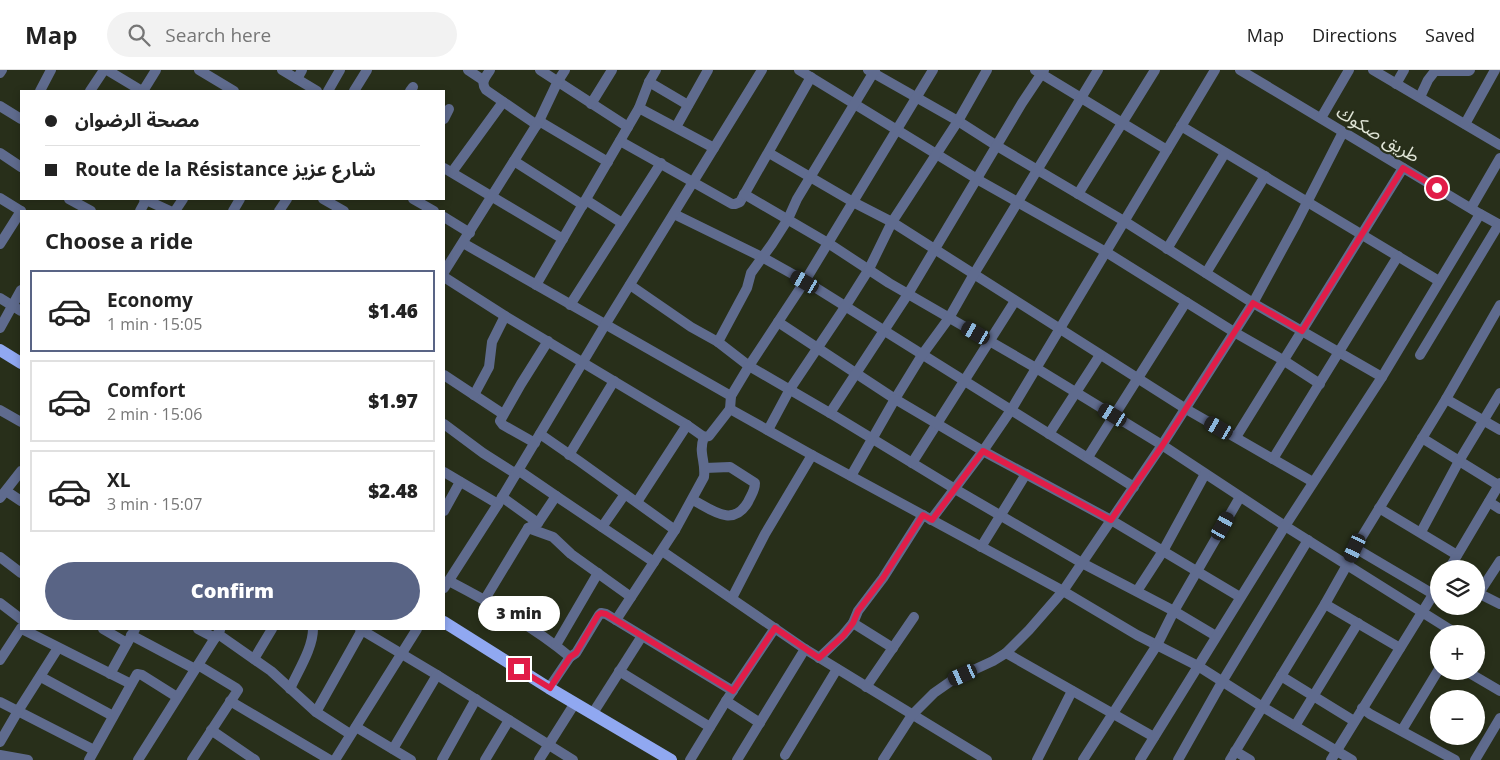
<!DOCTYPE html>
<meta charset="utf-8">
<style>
:root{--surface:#fff;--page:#f2f2f2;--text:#222;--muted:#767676;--line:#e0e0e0;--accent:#596485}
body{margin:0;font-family:"Open Sans","Noto Sans Arabic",sans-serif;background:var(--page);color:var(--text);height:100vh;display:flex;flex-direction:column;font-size:19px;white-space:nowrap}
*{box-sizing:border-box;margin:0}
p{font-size:16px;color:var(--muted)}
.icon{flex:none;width:28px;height:28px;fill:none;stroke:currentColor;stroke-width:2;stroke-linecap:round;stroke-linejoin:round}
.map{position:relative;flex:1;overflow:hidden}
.sheet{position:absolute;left:20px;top:140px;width:425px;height:420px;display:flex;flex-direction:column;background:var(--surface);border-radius:0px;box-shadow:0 2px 8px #0003}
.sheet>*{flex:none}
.guide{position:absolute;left:20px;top:20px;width:425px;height:110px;border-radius:0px;box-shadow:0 2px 8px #0003;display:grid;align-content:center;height:110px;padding:0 25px;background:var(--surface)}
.controls{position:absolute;left:1430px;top:490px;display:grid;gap:10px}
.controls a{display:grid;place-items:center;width:55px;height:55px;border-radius:50%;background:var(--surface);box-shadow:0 2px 8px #0003;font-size:25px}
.end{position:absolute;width:22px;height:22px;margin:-11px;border:6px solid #e11d48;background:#fff;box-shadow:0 0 0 2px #fff}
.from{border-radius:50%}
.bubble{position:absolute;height:35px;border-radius:18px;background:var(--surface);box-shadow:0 2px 8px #0003;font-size:16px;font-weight:800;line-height:35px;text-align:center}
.car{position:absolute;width:15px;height:30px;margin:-15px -8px;border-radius:6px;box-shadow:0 0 4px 1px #0007;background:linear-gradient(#222 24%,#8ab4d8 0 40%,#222 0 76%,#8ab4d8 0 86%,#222 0)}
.guide b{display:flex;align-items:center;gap:18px;height:48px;font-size:19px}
.guide b+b{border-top:1px solid var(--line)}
.guide i{width:12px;height:12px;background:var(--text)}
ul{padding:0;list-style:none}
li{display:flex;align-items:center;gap:15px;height:82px;margin:0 10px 8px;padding:0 15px;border:2px solid var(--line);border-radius:0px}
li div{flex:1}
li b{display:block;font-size:19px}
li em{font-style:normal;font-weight:800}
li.current{border-color:var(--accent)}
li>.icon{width:45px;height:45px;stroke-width:1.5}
h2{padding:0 25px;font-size:22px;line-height:60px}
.button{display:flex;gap:10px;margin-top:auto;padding:10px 25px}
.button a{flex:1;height:58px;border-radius:30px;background:var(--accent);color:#fff;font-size:20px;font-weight:800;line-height:58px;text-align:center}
header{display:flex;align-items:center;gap:30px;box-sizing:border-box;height:70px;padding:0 25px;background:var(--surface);border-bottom:1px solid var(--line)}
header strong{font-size:24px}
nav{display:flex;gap:28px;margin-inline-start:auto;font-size:18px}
.search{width:350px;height:45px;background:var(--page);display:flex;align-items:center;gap:12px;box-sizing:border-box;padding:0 18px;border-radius:28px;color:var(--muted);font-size:19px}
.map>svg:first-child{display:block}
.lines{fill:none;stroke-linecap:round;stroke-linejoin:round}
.minor{stroke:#5f6b8e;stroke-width:10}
.major{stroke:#90a8f1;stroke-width:12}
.route{stroke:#e11d48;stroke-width:6}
.labels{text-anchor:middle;stroke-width:4.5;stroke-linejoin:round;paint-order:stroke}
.street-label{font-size:18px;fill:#e0e5d7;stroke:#282f1a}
</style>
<header>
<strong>Map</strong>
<div class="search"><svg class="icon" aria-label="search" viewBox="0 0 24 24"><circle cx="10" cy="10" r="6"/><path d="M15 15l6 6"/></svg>Search here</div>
<nav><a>Map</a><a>Directions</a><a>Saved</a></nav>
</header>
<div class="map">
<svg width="1500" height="690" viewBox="0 0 1500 690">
<rect width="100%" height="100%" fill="#282f1a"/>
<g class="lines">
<g class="minor">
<path d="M107,0L142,21"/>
<path d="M199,0L234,21"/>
<path d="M282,0L317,21"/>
<path d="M468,0L483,10"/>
<path d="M490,0C486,7 480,12 486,20L537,55"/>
<path d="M540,0L628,57"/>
<path d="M799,0L982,112L1106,182L1234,262L1283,290L1320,314"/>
<path d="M868,0L958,51L997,76L1124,151L1253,233L1382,307"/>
<path d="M1035,0L1167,80"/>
<path d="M1240,0L1480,144L1500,155"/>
<path d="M1373,0L1500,75"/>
<path d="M0,3L2,0"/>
<path d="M297,9L302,0"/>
<path d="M649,12L688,35"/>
<path d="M1396,14L1404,0"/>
<path d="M40,21L51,0"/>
<path d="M90,21L104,0"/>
<path d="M143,21L156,0"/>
<path d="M328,21L340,0"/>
<path d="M354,21L367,0"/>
<path d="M410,21L413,17"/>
<path d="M1420,27L1428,10L1435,1H1469L1470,0"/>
<path d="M591,34L612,0"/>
<path d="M0,36L21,49"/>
<path d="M639,38L714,78"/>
<path d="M1321,48L1349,0"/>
<path d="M444,49L449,39"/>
<path d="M539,51L608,92"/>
<path d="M1465,54L1495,0"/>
<path d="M1181,56L1439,211"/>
<path d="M676,57L708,0"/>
<path d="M620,71L732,134H735L740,132L811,7"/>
<path d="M0,83L21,97"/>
<path d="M769,83L853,132L892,152L1186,339L1313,412"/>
<path d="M514,91L583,135"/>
<path d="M444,98L563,169"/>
<path d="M452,102L503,32"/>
<path d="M744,124L828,173L889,213L1036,298L1113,345L1162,375L1285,456L1457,564"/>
<path d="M1078,124L1155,0"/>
<path d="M0,128L21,141"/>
<path d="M69,129L91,141"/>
<path d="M144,129L170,141"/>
<path d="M323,129L344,141"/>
<path d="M413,129L434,141"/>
<path d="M586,130L622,153"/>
<path d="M1471,138L1500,88"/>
<path d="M140,141L146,130"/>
<path d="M175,141L183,129"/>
<path d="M233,141L240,129"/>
<path d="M279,141L287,129"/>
<path d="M674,144L762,187L805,211L1134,417"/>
<path d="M444,147L470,163"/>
<path d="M463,173L731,326"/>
<path d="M0,174L21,141"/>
<path d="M1167,179L1225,83"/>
<path d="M444,202L539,51L558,11L565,0"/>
<path d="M1206,203L1265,106"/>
<path d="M444,207L505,246L687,355L704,367"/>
<path d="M536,215L639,38L649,12L656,0"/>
<path d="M630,215L691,257L718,272L749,296L835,346L955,419L1082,493L1174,541L1216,566"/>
<path d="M0,228L21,241"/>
<path d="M570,235L661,93"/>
<path d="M778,252L895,329L922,285L949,248L974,204L1098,0"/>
<path d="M0,258L21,220"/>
<path d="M718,272L747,218L751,203L772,174L788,149L797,129L875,0"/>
<path d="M1420,285L1499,154"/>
<path d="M444,305L503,344"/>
<path d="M474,325L489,297L492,272L505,246"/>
<path d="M1446,329L1500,360"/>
<path d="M730,339L812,385L1063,521L1137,565L1198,596L1261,636L1352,690"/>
<path d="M0,340L21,352"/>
<path d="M830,343L908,224L1022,33L1044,0"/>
<path d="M444,354L483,383L516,404"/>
<path d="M768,360L790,319L845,237L869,199L892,152L958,51L987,0"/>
<path d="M540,364L579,391L675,460"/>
<path d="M1049,364L1100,285"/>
<path d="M1236,367L1403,98"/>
<path d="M1422,368L1498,415"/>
<path d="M535,373L503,355L500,351L521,314L548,271"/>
<path d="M569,385L614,311"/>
<path d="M1088,387L1186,232"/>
<path d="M1273,389L1398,186"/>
<path d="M912,393L1015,231"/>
<path d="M444,402L498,434"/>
<path d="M851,406L895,329L983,381L1111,450L1240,527"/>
<path d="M6,421L21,431"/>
<path d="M556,426L654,492"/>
<path d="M502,427L538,453"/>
<path d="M0,428L21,401"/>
<path d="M693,430C712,440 733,458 748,432C751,425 755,421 755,413L730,397L705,398"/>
<path d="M637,432L687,355"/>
<path d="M1489,432L1500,439"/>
<path d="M1379,438L1457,485"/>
<path d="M444,441L460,412"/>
<path d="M931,450L983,381L1011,340L1215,0"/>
<path d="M602,457L625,424"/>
<path d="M528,458L553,467L571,484L631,527"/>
<path d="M1421,462L1459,391L1500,323"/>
<path d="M981,477L1026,404"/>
<path d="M1355,478L1433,524"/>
<path d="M662,481L805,579L987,690"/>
<path d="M0,487L21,503"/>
<path d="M1449,499L1500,413"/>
<path d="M449,511C491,533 534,557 570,587"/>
<path d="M444,518L498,434L605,255L762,0"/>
<path d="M1137,521L1163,481L1205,404"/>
<path d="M1476,522L1500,534"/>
<path d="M1479,523L1500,491"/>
<path d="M732,528L765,464L812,385"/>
<path d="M485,529L528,458L538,453L556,426L518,400"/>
<path d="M0,533L21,549"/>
<path d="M1325,534L1400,578"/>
<path d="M616,550L675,460L704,407C706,391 698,383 704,367L709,366L730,339L731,326L749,296L805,211L933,0"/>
<path d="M853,553L893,578"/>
<path d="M22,559L131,614"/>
<path d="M103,559L127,573"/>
<path d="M198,559L215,568"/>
<path d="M360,559L437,605L573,690"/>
<path d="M218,564L271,601L316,642L350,664"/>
<path d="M131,565L195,599"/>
<path d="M556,575L598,503"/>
<path d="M1006,583L1154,667"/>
<path d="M819,588L843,565L853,553L858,541L883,508L923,445"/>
<path d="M254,589L272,559"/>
<path d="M0,590L21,558"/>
<path d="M619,601L710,657"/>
<path d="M1466,601L1500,621"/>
<path d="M110,604L135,559"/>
<path d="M1281,606L1354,651"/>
<path d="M41,607L113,646"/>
<path d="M866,617L914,547"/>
<path d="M549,618L570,587L576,583L599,545L601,543L606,544L733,621"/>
<path d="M290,619C298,601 313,578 313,559"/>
<path d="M230,631L330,690"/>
<path d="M726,631L760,653"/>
<path d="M0,632L94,680"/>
<path d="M1362,638L1370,644L1455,690"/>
<path d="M316,642L362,560"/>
<path d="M593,643L642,566"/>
<path d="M1295,656L1358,553"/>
<path d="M356,657L411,690"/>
<path d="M211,660L255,690"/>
<path d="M1402,660L1439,599"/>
<path d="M0,672L18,641L58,578"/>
<path d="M393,679L437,605"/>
<path d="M1235,681L1250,690"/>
<path d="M0,685L28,690"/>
<path d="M785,685L837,599"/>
<path d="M89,690L137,604L142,605L177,627"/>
<path d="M138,690L220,560"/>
<path d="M192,690L238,620L236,618L198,595"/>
<path d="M335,690L417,559"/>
<path d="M442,690L476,629"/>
<path d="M485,690L509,650"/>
<path d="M539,690L575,633"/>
<path d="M690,690L726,631L775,558"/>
<path d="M737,690L805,579"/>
<path d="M883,690L912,645L934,623L954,609L993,591L1006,583L1029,560L1063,521L1162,375L1253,233L1296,154L1343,62"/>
<path d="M1037,690L1072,621"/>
<path d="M1083,690L1157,575L1174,541L1240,427"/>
<path d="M1140,690L1285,456L1382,307L1480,144"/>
<path d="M1178,690L1222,612L1308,470"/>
<path d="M1230,690L1325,534L1347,495L1355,478L1446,329L1500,235"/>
<path d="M1331,690L1439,515"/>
<path d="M1475,690L1500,648"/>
</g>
<g class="major">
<path d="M0,280L21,293"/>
<path d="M444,552L549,618L671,690"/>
</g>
</g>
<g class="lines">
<path class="route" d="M519,599L550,618L570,587L576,583L598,545L601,543L606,544L733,621L775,558L819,588L843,566L853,553L858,541L883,508L923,445L932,450L983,381L1111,450L1162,376L1253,233L1302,261L1403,98L1437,118"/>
</g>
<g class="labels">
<g class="street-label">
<text transform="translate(1378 64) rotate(31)" y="6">طريق صكوك</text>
</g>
</g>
</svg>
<div class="controls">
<a><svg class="icon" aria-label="layers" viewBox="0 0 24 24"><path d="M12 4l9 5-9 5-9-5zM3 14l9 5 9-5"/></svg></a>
<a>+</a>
<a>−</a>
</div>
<i class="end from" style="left:1437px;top:118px"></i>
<i class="end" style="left:519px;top:599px"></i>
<div class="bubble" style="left:478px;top:526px;width:82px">3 min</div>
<i class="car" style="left:805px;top:212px;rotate:300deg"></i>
<i class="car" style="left:976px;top:263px;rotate:300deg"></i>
<i class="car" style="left:1113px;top:345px;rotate:301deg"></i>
<i class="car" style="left:1219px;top:358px;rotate:300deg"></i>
<i class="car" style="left:1223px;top:456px;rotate:29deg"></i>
<i class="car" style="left:1355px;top:478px;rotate:205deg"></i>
<i class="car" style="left:963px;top:605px;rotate:246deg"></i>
<div class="guide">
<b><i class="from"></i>مصحة الرضوان</b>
<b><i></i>Route de la Résistance شارع عزيز</b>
</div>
<section class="sheet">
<h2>Choose a ride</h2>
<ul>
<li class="current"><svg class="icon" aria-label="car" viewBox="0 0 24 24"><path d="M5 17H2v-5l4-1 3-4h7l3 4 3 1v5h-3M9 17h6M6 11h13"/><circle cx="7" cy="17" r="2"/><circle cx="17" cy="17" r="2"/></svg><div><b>Economy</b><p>1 min · 15:05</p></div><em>$1.46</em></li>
<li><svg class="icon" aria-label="car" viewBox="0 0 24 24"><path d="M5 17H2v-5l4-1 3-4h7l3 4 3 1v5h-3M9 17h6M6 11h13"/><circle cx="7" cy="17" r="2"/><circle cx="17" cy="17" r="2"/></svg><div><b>Comfort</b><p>2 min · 15:06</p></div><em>$1.97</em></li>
<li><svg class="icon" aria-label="car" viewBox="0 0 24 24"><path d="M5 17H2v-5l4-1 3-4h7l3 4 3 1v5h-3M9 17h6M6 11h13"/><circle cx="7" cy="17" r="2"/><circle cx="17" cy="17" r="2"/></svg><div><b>XL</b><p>3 min · 15:07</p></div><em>$2.48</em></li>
</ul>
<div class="button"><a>Confirm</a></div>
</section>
</div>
